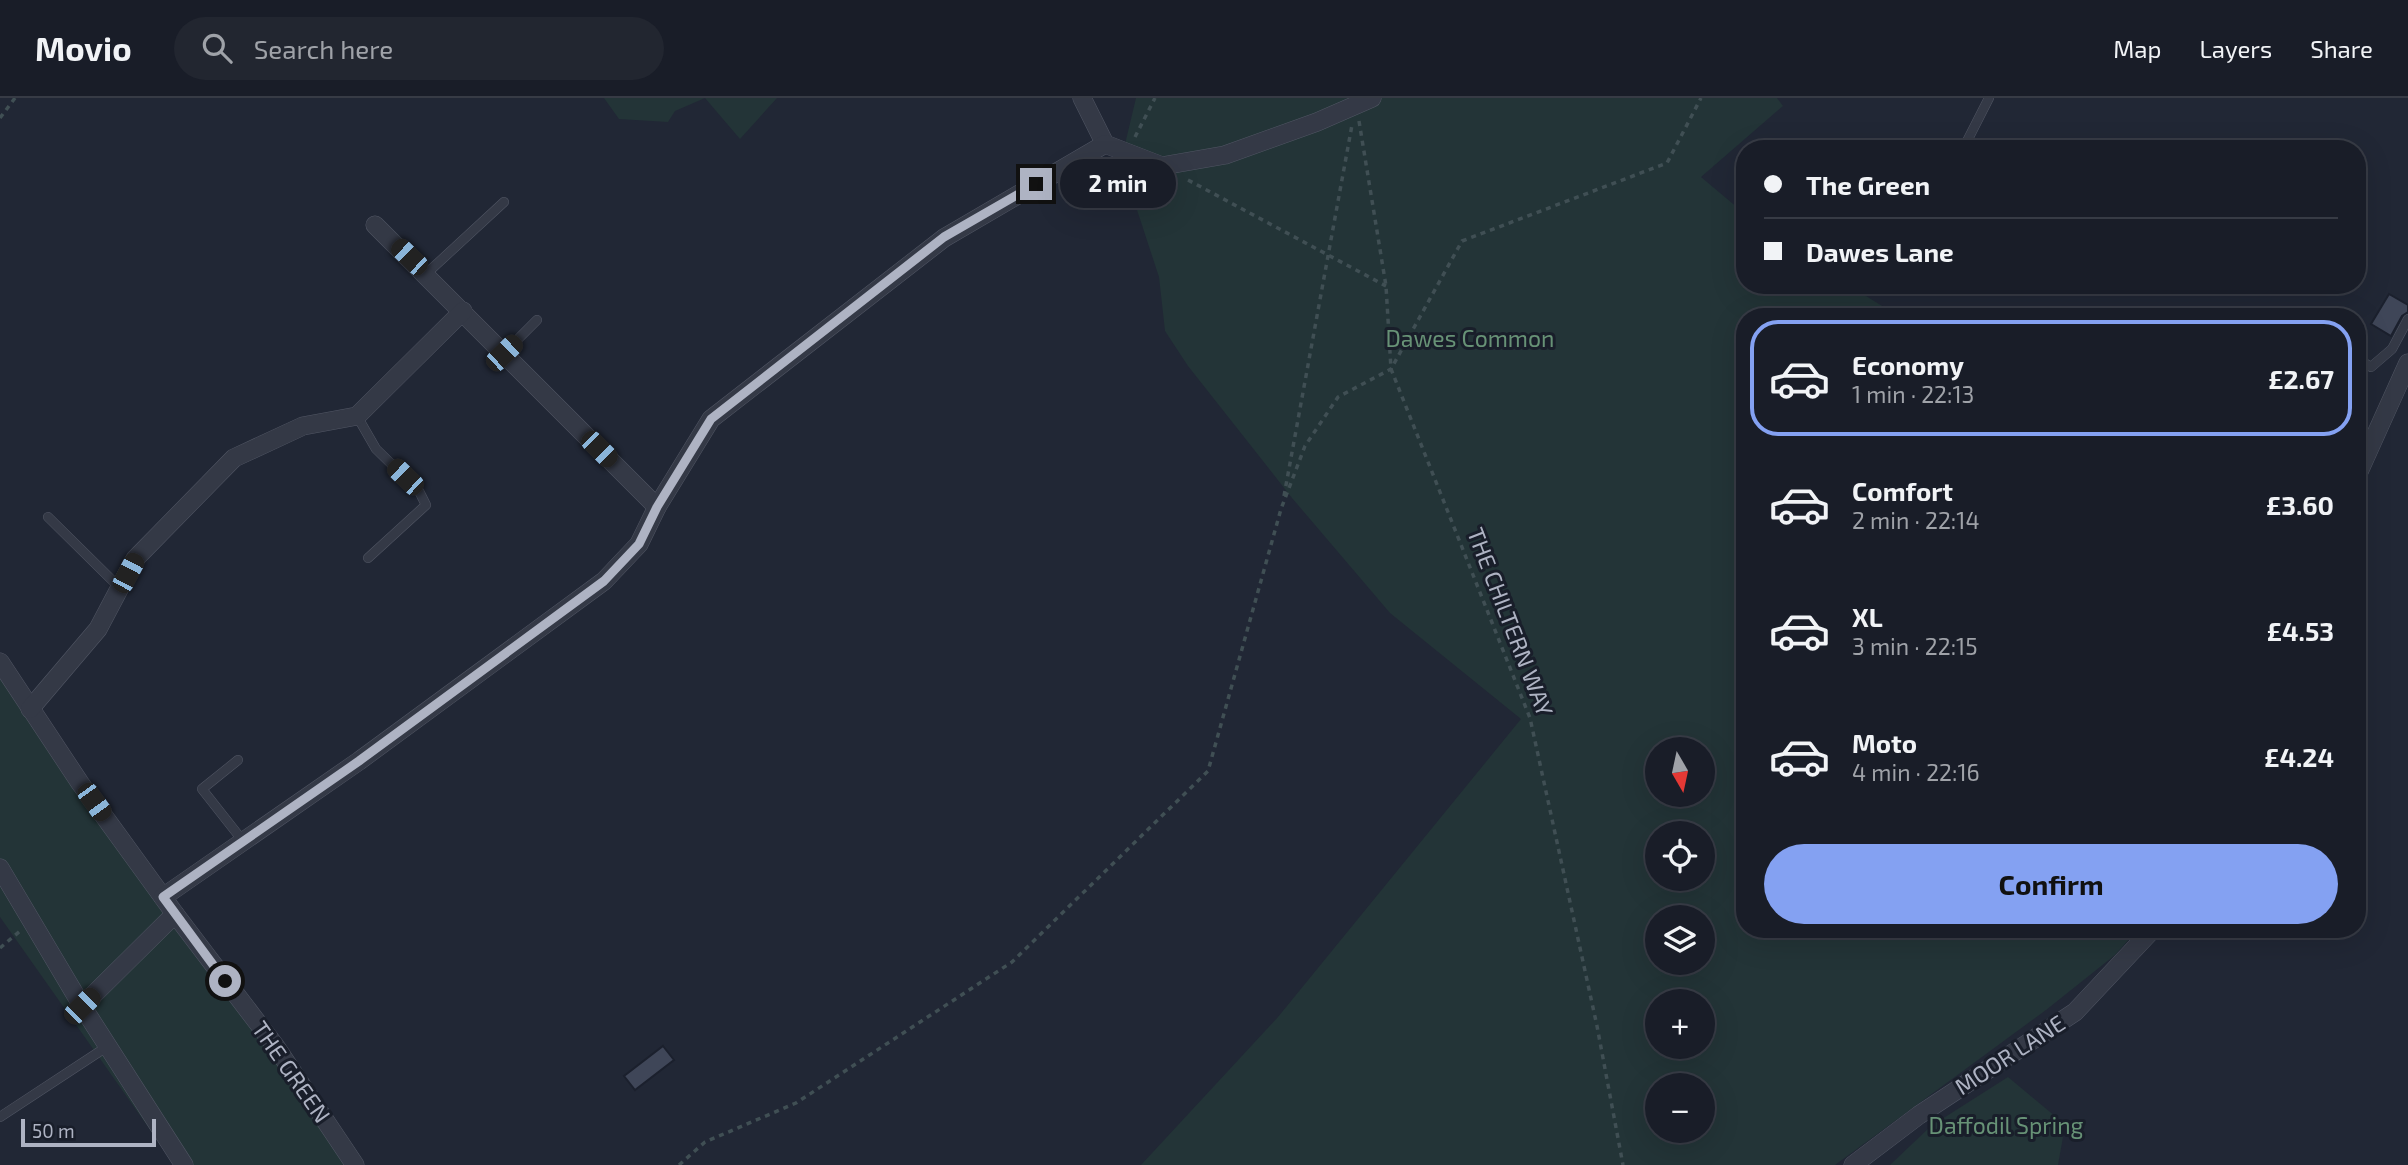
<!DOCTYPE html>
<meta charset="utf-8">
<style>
:root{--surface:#191d28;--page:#222630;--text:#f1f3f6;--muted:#9fa2a8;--line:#373b45;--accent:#84a1f2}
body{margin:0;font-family:"Exo 2",sans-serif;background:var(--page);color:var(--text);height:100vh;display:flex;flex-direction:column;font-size:26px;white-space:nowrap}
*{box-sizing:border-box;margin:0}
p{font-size:23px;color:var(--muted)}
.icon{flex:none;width:38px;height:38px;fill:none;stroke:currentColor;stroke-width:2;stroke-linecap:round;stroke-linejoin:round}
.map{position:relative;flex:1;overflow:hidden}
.details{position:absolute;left:1736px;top:210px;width:630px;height:630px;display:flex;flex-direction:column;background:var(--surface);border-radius:28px;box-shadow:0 7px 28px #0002,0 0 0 2px var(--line)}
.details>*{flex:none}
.banner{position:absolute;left:1736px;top:42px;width:630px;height:154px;border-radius:28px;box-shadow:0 7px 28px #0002,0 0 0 2px var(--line);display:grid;align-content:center;height:154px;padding:0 28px;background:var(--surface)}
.needle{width:46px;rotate:171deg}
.fabs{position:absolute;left:1645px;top:639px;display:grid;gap:14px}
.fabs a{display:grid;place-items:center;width:70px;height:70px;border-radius:50%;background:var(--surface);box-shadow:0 7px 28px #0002,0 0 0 2px var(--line);font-size:35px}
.scale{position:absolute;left:21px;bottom:18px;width:135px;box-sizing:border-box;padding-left:7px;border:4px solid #aeb3c3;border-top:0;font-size:19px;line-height:24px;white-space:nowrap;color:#aeb3c3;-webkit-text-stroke:5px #191e2a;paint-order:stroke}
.end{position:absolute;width:32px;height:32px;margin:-16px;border:9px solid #aeb3c3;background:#111;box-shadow:0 0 0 4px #111}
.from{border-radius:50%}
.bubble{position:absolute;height:49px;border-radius:24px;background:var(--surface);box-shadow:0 7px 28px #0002,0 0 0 2px var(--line);font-size:23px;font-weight:700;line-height:49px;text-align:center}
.car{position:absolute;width:21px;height:42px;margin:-21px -10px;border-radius:9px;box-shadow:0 0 5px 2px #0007;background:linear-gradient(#222 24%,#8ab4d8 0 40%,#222 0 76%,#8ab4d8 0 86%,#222 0)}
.banner b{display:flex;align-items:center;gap:24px;height:66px;font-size:26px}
.banner b+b{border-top:2px solid var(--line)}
.banner i{width:18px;height:18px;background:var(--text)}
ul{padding:12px 0 0;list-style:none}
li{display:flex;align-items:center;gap:21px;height:116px;margin:0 14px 10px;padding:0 14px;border:4px solid transparent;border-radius:28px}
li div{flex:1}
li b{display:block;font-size:26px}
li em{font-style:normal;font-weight:700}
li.on{border-color:var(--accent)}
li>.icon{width:63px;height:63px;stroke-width:1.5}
.button{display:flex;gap:14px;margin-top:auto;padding:14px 28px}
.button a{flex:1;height:80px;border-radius:42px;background:var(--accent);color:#111;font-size:28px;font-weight:700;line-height:80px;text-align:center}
header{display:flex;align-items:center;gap:42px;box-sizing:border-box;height:98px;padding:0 35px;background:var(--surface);border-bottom:2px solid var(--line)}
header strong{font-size:33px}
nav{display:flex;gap:38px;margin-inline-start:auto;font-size:24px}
.search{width:490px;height:63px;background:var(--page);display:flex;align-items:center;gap:18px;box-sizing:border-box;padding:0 24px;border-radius:38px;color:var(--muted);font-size:26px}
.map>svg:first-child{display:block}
.green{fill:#233437;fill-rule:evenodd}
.building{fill:#3f4658;stroke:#1b202d;stroke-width:2}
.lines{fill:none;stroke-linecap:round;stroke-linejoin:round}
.service-casing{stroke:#515664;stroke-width:10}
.minor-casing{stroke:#515664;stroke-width:19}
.path{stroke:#404f54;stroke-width:3.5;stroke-dasharray:5 5;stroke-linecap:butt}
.service{stroke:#343946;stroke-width:9}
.minor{stroke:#343946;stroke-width:18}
.route{stroke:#aeb3c3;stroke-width:9}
.labels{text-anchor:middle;stroke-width:6;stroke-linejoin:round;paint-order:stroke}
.park-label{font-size:23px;fill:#679276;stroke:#191e2a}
.street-label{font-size:23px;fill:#aeb3c3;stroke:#191e2a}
</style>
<header>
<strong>Movio</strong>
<div class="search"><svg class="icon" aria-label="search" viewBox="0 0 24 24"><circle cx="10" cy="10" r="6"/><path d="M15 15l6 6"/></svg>Search here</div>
<nav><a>Map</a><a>Layers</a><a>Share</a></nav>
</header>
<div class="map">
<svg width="2408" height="1067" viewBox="0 0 2408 1067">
<rect width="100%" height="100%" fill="#212735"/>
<g class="green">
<path d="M604,0H777L740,41L705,0L675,13L668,24L619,21Z"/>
<path d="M1136,0H1777L1783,8L1701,79L1745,116V187H1848L1900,219H1745V831H2138L2115,857L2046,912L1835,1067H1141L1278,919L1521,621L1390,515L1292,400L1188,268L1165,233L1159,179L1121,63ZM1657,651H1703V696H1657ZM1657,735H1703V780H1657ZM1657,819H1703V864H1657ZM1657,903H1703V948H1657ZM1657,987H1703V1032H1657Z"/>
<path d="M0,579L102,727L284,971L345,1067H175L0,819Z"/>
<path d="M2008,979L2056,1019L2063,1039L2058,1067H1890L1931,1028Z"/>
</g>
<g class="building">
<path d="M2389,196L2408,207V214L2402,218L2391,238L2371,226Z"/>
<path d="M663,948L674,962L635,992L624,978Z"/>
</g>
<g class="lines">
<g class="service-casing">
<g id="service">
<path d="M1963,51L1989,0"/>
<path d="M426,176L504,104"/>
<path d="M1971,187L1976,193"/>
<path d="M504,255L537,222"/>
<path d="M2358,261L2371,269L2392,251L2408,221"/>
<path d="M357,318L376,351L419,393L426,407L368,460"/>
<path d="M48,419L120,490"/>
<path d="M238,662L202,691L243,743"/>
<path d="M0,1019L108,948"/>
</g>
</g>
<g class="minor-casing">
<g id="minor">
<path d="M1082,0L1105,46"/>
<path d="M375,127L657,409"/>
<path d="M2357,378L2408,265"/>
<path d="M0,564L80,685L175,816L276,949L355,1067"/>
<path d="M30,611L98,531L135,461L234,360L303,328L357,318L463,213"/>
<path d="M0,770L82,908L184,1067"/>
<path d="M163,799L359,663L604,483L639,446L657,409L711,321L944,140L1105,46L1162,68L1225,57L1317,24L1372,0"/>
<path d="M82,908L175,816"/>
<path d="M1853,1067L1919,1017L2075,914L2153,831"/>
</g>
</g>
<g class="path">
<path d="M0,20L15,0"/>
<path d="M1359,23L1386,188L1391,271L1530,620L1597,928L1623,1067"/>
<path d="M1135,39L1155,0"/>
<path d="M1188,82L1386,188"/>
<path d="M1284,398L1352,27"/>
<path d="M0,850L20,833"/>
<path d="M679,1067L705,1044L796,1005L1012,864L1208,673L1281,411L1305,348L1338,299L1391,271L1462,143L1667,65L1701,0"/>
</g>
<use href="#service" class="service"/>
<use href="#minor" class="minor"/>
</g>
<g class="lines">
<path class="route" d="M225,883L163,799L359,663L604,483L639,446L657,409L711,321L944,139L1036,86"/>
</g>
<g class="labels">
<g class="park-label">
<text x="1470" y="249">Dawes Common</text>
<text x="2006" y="1036">Daffodil Spring</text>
</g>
<g class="street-label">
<text transform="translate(1510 524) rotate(69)" y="8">THE CHILTERN WAY</text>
<text transform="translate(2010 957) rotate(-33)" y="8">MOOR LANE</text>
<text transform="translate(291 974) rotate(55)" y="8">THE GREEN</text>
</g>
</g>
</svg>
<div class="fabs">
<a><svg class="needle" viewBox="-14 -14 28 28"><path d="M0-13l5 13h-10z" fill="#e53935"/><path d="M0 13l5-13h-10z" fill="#9fa2a8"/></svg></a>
<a><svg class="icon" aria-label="locate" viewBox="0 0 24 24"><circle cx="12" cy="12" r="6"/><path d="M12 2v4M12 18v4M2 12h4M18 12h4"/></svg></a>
<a><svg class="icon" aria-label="layers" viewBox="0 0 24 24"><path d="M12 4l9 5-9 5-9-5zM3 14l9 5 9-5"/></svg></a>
<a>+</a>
<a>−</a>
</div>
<div class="scale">50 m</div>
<i class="end from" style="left:225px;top:883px"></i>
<i class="end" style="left:1036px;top:86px"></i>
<div class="bubble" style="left:1060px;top:61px;width:116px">2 min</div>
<i class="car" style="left:409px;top:159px;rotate:314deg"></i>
<i class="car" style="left:504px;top:255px;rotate:46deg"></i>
<i class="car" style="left:599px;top:351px;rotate:135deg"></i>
<i class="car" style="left:405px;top:379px;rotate:314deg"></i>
<i class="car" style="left:128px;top:475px;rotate:28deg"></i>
<i class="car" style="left:94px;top:704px;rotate:144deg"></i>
<i class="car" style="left:82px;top:908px;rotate:45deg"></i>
<div class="banner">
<b><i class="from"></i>The Green</b>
<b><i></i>Dawes Lane</b>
</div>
<section class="details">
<ul>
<li class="on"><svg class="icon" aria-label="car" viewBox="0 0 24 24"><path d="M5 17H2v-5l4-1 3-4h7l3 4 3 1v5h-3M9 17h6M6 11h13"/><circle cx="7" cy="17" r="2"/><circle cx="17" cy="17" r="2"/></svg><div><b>Economy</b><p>1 min · 22:13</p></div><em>£2.67</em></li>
<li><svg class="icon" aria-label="car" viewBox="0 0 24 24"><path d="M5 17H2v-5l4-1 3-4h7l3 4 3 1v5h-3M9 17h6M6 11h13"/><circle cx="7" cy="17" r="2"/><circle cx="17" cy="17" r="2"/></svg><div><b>Comfort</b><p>2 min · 22:14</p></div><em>£3.60</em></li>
<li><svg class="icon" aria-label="car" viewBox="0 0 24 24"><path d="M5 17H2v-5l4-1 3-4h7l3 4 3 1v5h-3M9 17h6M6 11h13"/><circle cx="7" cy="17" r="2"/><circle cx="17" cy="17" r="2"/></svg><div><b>XL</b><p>3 min · 22:15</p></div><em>£4.53</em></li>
<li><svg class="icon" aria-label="car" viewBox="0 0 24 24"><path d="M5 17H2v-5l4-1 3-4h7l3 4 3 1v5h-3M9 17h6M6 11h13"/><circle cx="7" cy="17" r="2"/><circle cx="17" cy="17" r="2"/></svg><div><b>Moto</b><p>4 min · 22:16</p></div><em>£4.24</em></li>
</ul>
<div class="button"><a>Confirm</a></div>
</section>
</div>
